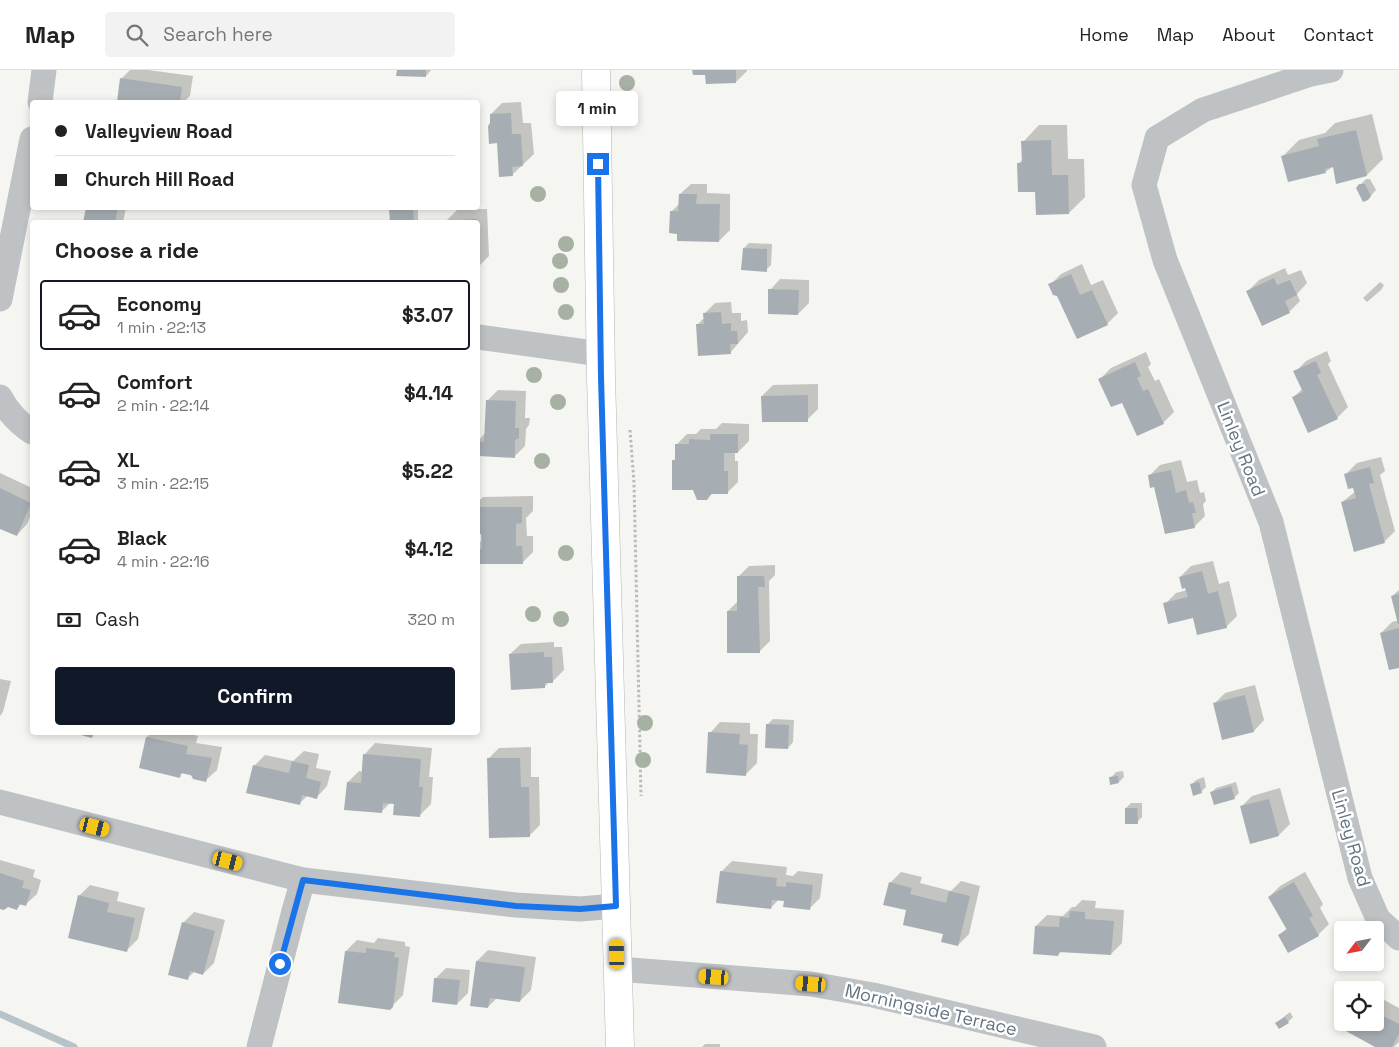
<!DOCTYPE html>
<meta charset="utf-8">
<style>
:root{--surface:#fff;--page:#f2f2f2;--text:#222;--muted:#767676;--line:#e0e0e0;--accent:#111827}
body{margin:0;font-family:"Space Grotesk",sans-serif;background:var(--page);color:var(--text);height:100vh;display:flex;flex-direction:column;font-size:19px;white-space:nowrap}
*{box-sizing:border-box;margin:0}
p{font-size:16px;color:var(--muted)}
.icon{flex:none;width:28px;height:28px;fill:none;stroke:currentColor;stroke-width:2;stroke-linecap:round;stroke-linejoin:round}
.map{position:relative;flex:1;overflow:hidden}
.sheet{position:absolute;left:30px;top:150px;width:450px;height:515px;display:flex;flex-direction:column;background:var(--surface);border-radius:5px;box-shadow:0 2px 8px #0003}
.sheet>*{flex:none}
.hud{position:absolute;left:30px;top:30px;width:450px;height:110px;border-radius:5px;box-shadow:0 2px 8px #0003;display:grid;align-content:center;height:110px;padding:0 25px;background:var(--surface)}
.needle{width:32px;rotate:238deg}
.fabs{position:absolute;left:1334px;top:851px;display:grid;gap:10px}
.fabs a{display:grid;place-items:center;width:50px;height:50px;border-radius:5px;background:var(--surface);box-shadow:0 2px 8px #0003;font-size:25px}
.end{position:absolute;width:22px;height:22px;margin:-11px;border:6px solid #1a73e8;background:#fff;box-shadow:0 0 0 2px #fff}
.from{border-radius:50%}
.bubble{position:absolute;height:35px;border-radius:5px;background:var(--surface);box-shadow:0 2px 8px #0003;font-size:16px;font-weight:700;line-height:35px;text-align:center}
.car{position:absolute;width:15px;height:30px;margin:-15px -8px;border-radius:6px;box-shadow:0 0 4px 1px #0007;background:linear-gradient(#f5c518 24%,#345 0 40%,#f5c518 0 76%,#345 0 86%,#f5c518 0)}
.hud b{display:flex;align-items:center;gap:18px;height:48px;font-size:19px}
.hud b+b{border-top:1px solid var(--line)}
.hud i{width:12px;height:12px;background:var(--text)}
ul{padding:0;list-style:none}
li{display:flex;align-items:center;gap:15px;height:70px;margin:0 10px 8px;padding:0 15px;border:2px solid transparent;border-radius:5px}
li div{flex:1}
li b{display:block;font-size:19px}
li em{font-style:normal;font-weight:700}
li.active{border-color:var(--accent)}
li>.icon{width:45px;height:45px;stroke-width:1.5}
h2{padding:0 25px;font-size:22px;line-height:60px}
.pay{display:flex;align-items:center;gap:12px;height:55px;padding:0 25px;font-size:19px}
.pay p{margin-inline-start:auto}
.cta{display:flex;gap:10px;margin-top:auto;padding:10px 25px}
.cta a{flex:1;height:58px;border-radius:5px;background:var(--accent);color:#fff;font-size:20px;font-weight:700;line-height:58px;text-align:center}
header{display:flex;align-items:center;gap:30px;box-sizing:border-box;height:70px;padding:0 25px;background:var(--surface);border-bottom:1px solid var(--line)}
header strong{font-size:24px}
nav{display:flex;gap:28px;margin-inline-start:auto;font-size:18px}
.search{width:350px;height:45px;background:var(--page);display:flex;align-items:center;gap:12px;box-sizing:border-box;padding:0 18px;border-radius:5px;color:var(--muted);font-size:19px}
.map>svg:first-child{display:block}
.shadow{fill:#0003}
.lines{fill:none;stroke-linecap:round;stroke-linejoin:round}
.stream{stroke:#b8c3c8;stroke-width:7}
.building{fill:#a6aeb4}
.secondary-casing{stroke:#b2b7bc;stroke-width:29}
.path{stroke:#b8bbbd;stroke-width:3;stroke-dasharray:2.5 2.5;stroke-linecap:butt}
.street{stroke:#bec2c5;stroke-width:25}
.secondary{stroke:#fff;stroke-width:28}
.tree{fill:#a7b1a3}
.route{stroke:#1a73e8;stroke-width:6}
.labels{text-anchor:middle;stroke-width:5;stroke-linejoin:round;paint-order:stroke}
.street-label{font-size:18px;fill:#647482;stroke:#fff}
</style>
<header>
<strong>Map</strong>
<div class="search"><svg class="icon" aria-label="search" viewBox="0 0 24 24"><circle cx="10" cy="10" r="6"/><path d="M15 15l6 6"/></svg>Search here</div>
<nav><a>Home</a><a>Map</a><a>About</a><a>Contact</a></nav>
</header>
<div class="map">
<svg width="1399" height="977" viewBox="0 0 1399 977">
<rect width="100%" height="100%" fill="#f5f5f1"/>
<g class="shadow">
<path d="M130,0H148L193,6L190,26L184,32H119L121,9Z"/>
<path d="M398,0H431L426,6Z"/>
<path d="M694,0H747V1L736,12Z"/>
<path d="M521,32L523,53H531L534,84L512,105L492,53L491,44L502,33Z"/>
<path d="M1372,44L1383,89L1367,105L1337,112L1334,96L1325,102L1283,86L1299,70L1325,63L1335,53Z"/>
<path d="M1039,55H1067L1068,89H1084L1085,127L1069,143L1037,121L1018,94L1023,89V72Z"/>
<path d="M1366,109H1370L1376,120L1368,129L1360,115Z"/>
<path d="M691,114H707V123L730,124V160L719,171L678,162L671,142L680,133V124Z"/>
<path d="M88,138H126L123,152H84Z"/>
<path d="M392,138H418V152H391L390,140Z"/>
<path d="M487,139L489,186L478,197V152L446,151L457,140Z"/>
<path d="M749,173L772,174L771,195L766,200L744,178Z"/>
<path d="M1082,194L1091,215L1103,210L1118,243L1107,254L1058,224L1050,215L1061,204Z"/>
<path d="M1285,198L1288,205L1301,200L1307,213L1297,224L1300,231L1289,242L1248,221L1259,210Z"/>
<path d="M780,209L809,210V233L798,244L770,220Z"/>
<path d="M1380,212L1384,215L1381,220L1367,232L1363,228Z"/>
<path d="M731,232L732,243H741V251L747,250L748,262L730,283L697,255L705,247L704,244L715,233Z"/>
<path d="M1327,281L1331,291L1328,294L1348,337L1337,348L1294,327L1302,319L1295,302L1306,291Z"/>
<path d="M1146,282L1151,294L1148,297L1155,311L1159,309L1174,342L1163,353L1122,331L1100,309L1111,298Z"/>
<path d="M818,314V339L807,350L762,326L773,315Z"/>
<path d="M498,320L526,321L525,348H530L529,355L526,359L525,376L514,387L478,385V371L486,362L487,331Z"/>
<path d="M722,353L749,354V371L738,382H735V391H738V412L727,423H713L707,429L694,419L674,390L676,388V375L687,364H696L701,359H716Z"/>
<path d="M1381,387L1385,401L1380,405L1395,461L1384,472L1342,432L1356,421L1346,404L1357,393Z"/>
<path d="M1181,390L1187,412L1197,410L1200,423L1204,422L1206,431L1203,434L1205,446L1194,457L1155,415L1149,406L1160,395Z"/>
<path d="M0,403L32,418V442L27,454L17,465L0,457Z"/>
<path d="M533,426V441L526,448L527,466H533V482L522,493H478V474L483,469V462H478V432L483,427Z"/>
<path d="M1213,491L1219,514L1229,511L1237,546L1226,557L1193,547L1165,534L1176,523L1187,520L1180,507L1191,496Z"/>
<path d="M775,495V505L769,511L770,571L759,582L728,541L738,531V507L749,496Z"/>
<path d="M1399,520V596L1381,563L1392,552L1399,550L1392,526Z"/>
<path d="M554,572V577H562L564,600L553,611L549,612L544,617L510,584L521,574Z"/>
<path d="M0,609L11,611L3,642L0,646Z"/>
<path d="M1255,615L1264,650L1254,661L1214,634L1225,623Z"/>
<path d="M773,649L794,650L793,672L788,678L768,654Z"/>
<path d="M720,652L750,653V664H758L757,693L746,704L710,663Z"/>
<path d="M152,662H184L198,666L196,673L222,677L217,700L206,710L183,703L179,706L147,667Z"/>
<path d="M375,673L432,678L429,707H433L431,734L420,745L395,733L391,732L381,742L348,712L359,701L363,702L365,684Z"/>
<path d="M531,677V707H539L540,755L529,766L488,689L499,678Z"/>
<path d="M304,681L319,684L316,698L331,701L327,716L317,727L308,725L299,734L254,696L265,685L293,691Z"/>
<path d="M1123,701L1124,707L1119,712L1111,708L1116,702Z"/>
<path d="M1204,707L1206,717L1201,722L1191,715L1196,710Z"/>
<path d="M1236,712L1239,723L1234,728L1211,723L1216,718Z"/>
<path d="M1280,718L1290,754L1279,765L1251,772L1241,737L1252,726Z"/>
<path d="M1131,733H1142V747L1137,752L1126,738Z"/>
<path d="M0,790L35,800L33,807L41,810L37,824L26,834L22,833L17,839L8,836L0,837Z"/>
<path d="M732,791L787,797L786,805L793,806L798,801L823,804L820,828L809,839L779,829L771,838L721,802Z"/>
<path d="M901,802L922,807L920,813L951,821L961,811L980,816L969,864L958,875L890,813Z"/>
<path d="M1305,802L1323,834L1320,838L1329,854L1318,865H1279L1287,858L1269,827L1280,816Z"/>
<path d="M90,815L119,822L117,831L145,838L138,869L127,880L79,826Z"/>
<path d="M1082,830L1096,831L1095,838L1124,840L1122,873L1111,884L1062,881L1058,885L1036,856L1047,845L1063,846L1072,837H1075Z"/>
<path d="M194,842L225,850L214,893L203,904L195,901L188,908L183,853Z"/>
<path d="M378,868L405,872V876L410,877L403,925L392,936L346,881L357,870L374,873Z"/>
<path d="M488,880L536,887L531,920L520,931L497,928L488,937L477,891Z"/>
<path d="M446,898L470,900L468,923L457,934L435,909Z"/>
<path d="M1375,925L1399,938V972L1394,977H1377L1375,952Z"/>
<path d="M1290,942L1293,947L1288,952L1276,953Z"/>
<path d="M705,974H720V977H702Z"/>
</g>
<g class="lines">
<path class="stream" d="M0,944L74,977"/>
</g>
<g class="building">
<path d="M397,0H426V7L396,6Z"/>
<path d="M692,0H736V13L706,14L705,5H693Z"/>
<path d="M120,8L182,17L180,32H117Z"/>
<path d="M511,43L512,64H521L523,96L512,97L513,106L499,107L497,73L489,74L488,56L490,53V44Z"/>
<path d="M1356,60L1367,106L1336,114L1333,97L1325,99L1326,103L1288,112L1281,86L1319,76L1317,69Z"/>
<path d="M1051,70L1052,105H1068L1069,144L1036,145L1035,122H1018L1017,93H1022L1021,71Z"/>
<path d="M1359,114H1365L1371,126L1368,130L1363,132L1356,118Z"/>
<path d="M679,124H697L696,134H720L719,172L677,171V164L669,163L670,141H678Z"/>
<path d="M86,138H118L115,152H83Z"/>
<path d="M413,138L414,152H390L389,139Z"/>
<path d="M477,149V152H443L442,151Z"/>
<path d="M743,178L767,179V202L741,200Z"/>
<path d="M1071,204L1080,225L1092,220L1108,255L1077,269L1057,226L1053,225L1048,214Z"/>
<path d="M1274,208L1277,215L1290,210L1297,225L1285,231L1290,243L1262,256L1246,221Z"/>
<path d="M768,219L799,220L798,245L768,244Z"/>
<path d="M721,242L722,254L731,253V261H737L738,274H730L731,284L698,286L696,254H704L703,243Z"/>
<path d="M1316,291L1321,303L1317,305L1338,349L1308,363L1292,327L1303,322L1293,301Z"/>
<path d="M1135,292L1141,306L1137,308L1143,321L1148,319L1164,354L1137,366L1122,333L1111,337L1098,309Z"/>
<path d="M808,325V352H762L761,326Z"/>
<path d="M486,330L516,331L515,358H519V368L515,370V388L478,386V371L484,372Z"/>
<path d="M710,364H738V383H724V401H728V424H711L707,430H697L693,420H672V390H675V374H689V369L710,370Z"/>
<path d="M1370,397L1374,413L1369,414L1385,473L1354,482L1341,432L1356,428L1353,418L1348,419L1344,404Z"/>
<path d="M1171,400L1176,423L1186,420L1189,433L1193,432L1196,443H1192L1195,458L1165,464L1154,417L1150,418L1148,405Z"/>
<path d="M0,418L31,433L17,466L0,459Z"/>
<path d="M478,437H522V453L516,454V476H522L523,494H478V479H482L481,464H478Z"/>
<path d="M1202,501L1208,524L1218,521L1227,558L1197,565L1193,548L1168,554L1163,533L1188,527L1185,518L1182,519L1179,507Z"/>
<path d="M737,506H764L765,517H758L760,583H727V541H737Z"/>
<path d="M1399,524V554H1398L1391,526Z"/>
<path d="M1399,558V598L1389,600L1380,563Z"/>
<path d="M544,582V587H552L553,613H545V618L511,620L509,584Z"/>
<path d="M1245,625L1254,662L1222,670L1213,633Z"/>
<path d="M766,654L789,655L788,679L765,678Z"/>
<path d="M70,662H94L92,668Z"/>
<path d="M708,662L740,664L739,674L748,675L746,706L706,703Z"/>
<path d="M146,667L188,676L186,684L212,688L206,712L193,709L191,705L181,703L180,708L139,698Z"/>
<path d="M363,684L421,689L419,717H423L420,747L393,745L394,734L383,733L382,743L344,740L347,712L361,713Z"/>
<path d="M487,688H520L521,717H529L530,767L489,768Z"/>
<path d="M292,691L309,695L306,708L321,712L317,729L302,725L300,735L246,723L253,695L289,703Z"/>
<path d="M1118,706L1119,713L1110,715L1109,707Z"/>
<path d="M1199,712L1202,723L1193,726L1190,714Z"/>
<path d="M1231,716L1235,729L1214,735L1210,722Z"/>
<path d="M1269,729L1279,766L1250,774L1240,736Z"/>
<path d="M1125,738H1137L1138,754H1125Z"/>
<path d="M720,801L777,808L776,816L786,817V812L813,815L810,840L783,837L784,831L772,830L771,839L716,833Z"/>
<path d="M0,803L24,811L22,818L31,820L26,836L19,834L17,840L8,837L4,840L0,839Z"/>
<path d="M889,812L912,818L910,824L946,833L949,821L970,826L958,876L941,872L943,864L903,855L906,840L883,835Z"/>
<path d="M1294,812L1313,846L1309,848L1319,866L1288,883L1278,865L1287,860L1268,827Z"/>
<path d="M78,825L109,833L107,842L135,848L127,882L68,868Z"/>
<path d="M1070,841L1085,842V849L1114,851L1111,885L1059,882L1058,886L1033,884L1035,856L1059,857L1060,847L1069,848Z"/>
<path d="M182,852L215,861L203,905L190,901L188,910L168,905Z"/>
<path d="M366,878L395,882L394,887L399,888L393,937L390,940L338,933L345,881L366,883Z"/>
<path d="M476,891L525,897L520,932L490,928L488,938L470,936Z"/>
<path d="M434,908L460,910L457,935L432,932Z"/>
<path d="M1375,942L1399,954V964L1392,977H1375L1344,960L1348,952H1375Z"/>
<path d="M1285,947L1289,953L1279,959L1275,953Z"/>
</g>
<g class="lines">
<g class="secondary-casing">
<path id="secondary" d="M596,0L601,307L620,977"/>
</g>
<path class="path" d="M630,360L634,413L641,726"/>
<g class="street">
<path d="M1331,0L1311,4L1203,40L1157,68L1144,115L1165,190L1271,452L1360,808L1378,849L1399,868"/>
<path d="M40,32L44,0"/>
<path d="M0,229L32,69"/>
<path d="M478,267L601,284"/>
<path d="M0,327C8,342 18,353 32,362"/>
<path d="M0,732L303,810L516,835L580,839L616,836"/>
<path d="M618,899L811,914L873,925L1094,977"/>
<path d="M259,977L294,841L303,810"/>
</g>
<use href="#secondary" class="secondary"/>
</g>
<g class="tree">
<circle cx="627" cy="13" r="8"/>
<circle cx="538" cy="124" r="8"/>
<circle cx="566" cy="174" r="8"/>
<circle cx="560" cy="191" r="8"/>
<circle cx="561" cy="215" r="8"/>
<circle cx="566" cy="242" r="8"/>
<circle cx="534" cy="305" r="8"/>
<circle cx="558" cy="332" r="8"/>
<circle cx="542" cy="391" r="8"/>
<circle cx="566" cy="483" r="8"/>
<circle cx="533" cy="544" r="8"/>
<circle cx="561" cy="549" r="8"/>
<circle cx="645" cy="653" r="8"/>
<circle cx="643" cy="690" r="8"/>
</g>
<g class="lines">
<path class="route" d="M280,894L303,810L516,836L580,839L616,836L601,307L598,94"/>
</g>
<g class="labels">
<g class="street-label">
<text transform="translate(1241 379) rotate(68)" y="6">Linley Road</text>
<text transform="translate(1351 768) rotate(74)" y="6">Linley Road</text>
<text transform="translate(931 940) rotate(13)" y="6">Morningside Terrace</text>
</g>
</g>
</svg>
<div class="fabs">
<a><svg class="needle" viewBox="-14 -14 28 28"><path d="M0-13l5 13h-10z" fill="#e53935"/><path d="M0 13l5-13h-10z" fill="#767676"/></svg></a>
<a><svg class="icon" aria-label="locate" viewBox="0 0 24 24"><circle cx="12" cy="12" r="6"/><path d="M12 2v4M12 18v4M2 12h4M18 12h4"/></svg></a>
</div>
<i class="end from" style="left:280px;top:894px"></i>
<i class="end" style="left:598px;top:94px"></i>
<div class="bubble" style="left:556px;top:21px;width:82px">1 min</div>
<i class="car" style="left:95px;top:757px;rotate:104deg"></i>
<i class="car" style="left:228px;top:791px;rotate:104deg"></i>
<i class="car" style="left:617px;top:884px;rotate:359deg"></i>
<i class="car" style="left:714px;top:907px;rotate:274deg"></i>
<i class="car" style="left:811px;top:914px;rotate:274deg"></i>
<div class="hud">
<b><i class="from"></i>Valleyview Road</b>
<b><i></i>Church Hill Road</b>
</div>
<section class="sheet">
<h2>Choose a ride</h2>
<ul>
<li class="active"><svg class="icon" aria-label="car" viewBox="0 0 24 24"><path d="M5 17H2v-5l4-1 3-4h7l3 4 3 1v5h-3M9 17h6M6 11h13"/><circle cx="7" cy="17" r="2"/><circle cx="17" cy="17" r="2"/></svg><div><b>Economy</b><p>1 min · 22:13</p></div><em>$3.07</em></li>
<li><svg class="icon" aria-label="car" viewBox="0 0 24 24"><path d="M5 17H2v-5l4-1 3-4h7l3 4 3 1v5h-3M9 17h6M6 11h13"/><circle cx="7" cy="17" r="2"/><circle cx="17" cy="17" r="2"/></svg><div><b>Comfort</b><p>2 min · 22:14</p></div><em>$4.14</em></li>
<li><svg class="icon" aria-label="car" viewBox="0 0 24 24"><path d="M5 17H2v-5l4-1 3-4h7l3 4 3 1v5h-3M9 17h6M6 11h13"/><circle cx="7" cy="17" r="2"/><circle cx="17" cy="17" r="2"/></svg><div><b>XL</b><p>3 min · 22:15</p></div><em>$5.22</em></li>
<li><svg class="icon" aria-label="car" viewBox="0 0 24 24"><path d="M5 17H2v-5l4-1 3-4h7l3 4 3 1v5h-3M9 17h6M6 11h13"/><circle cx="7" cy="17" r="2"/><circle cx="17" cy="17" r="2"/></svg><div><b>Black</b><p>4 min · 22:16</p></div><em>$4.12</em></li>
</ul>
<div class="pay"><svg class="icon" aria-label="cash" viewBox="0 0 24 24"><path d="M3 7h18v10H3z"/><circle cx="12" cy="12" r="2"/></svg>Cash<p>320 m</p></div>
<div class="cta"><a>Confirm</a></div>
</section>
</div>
